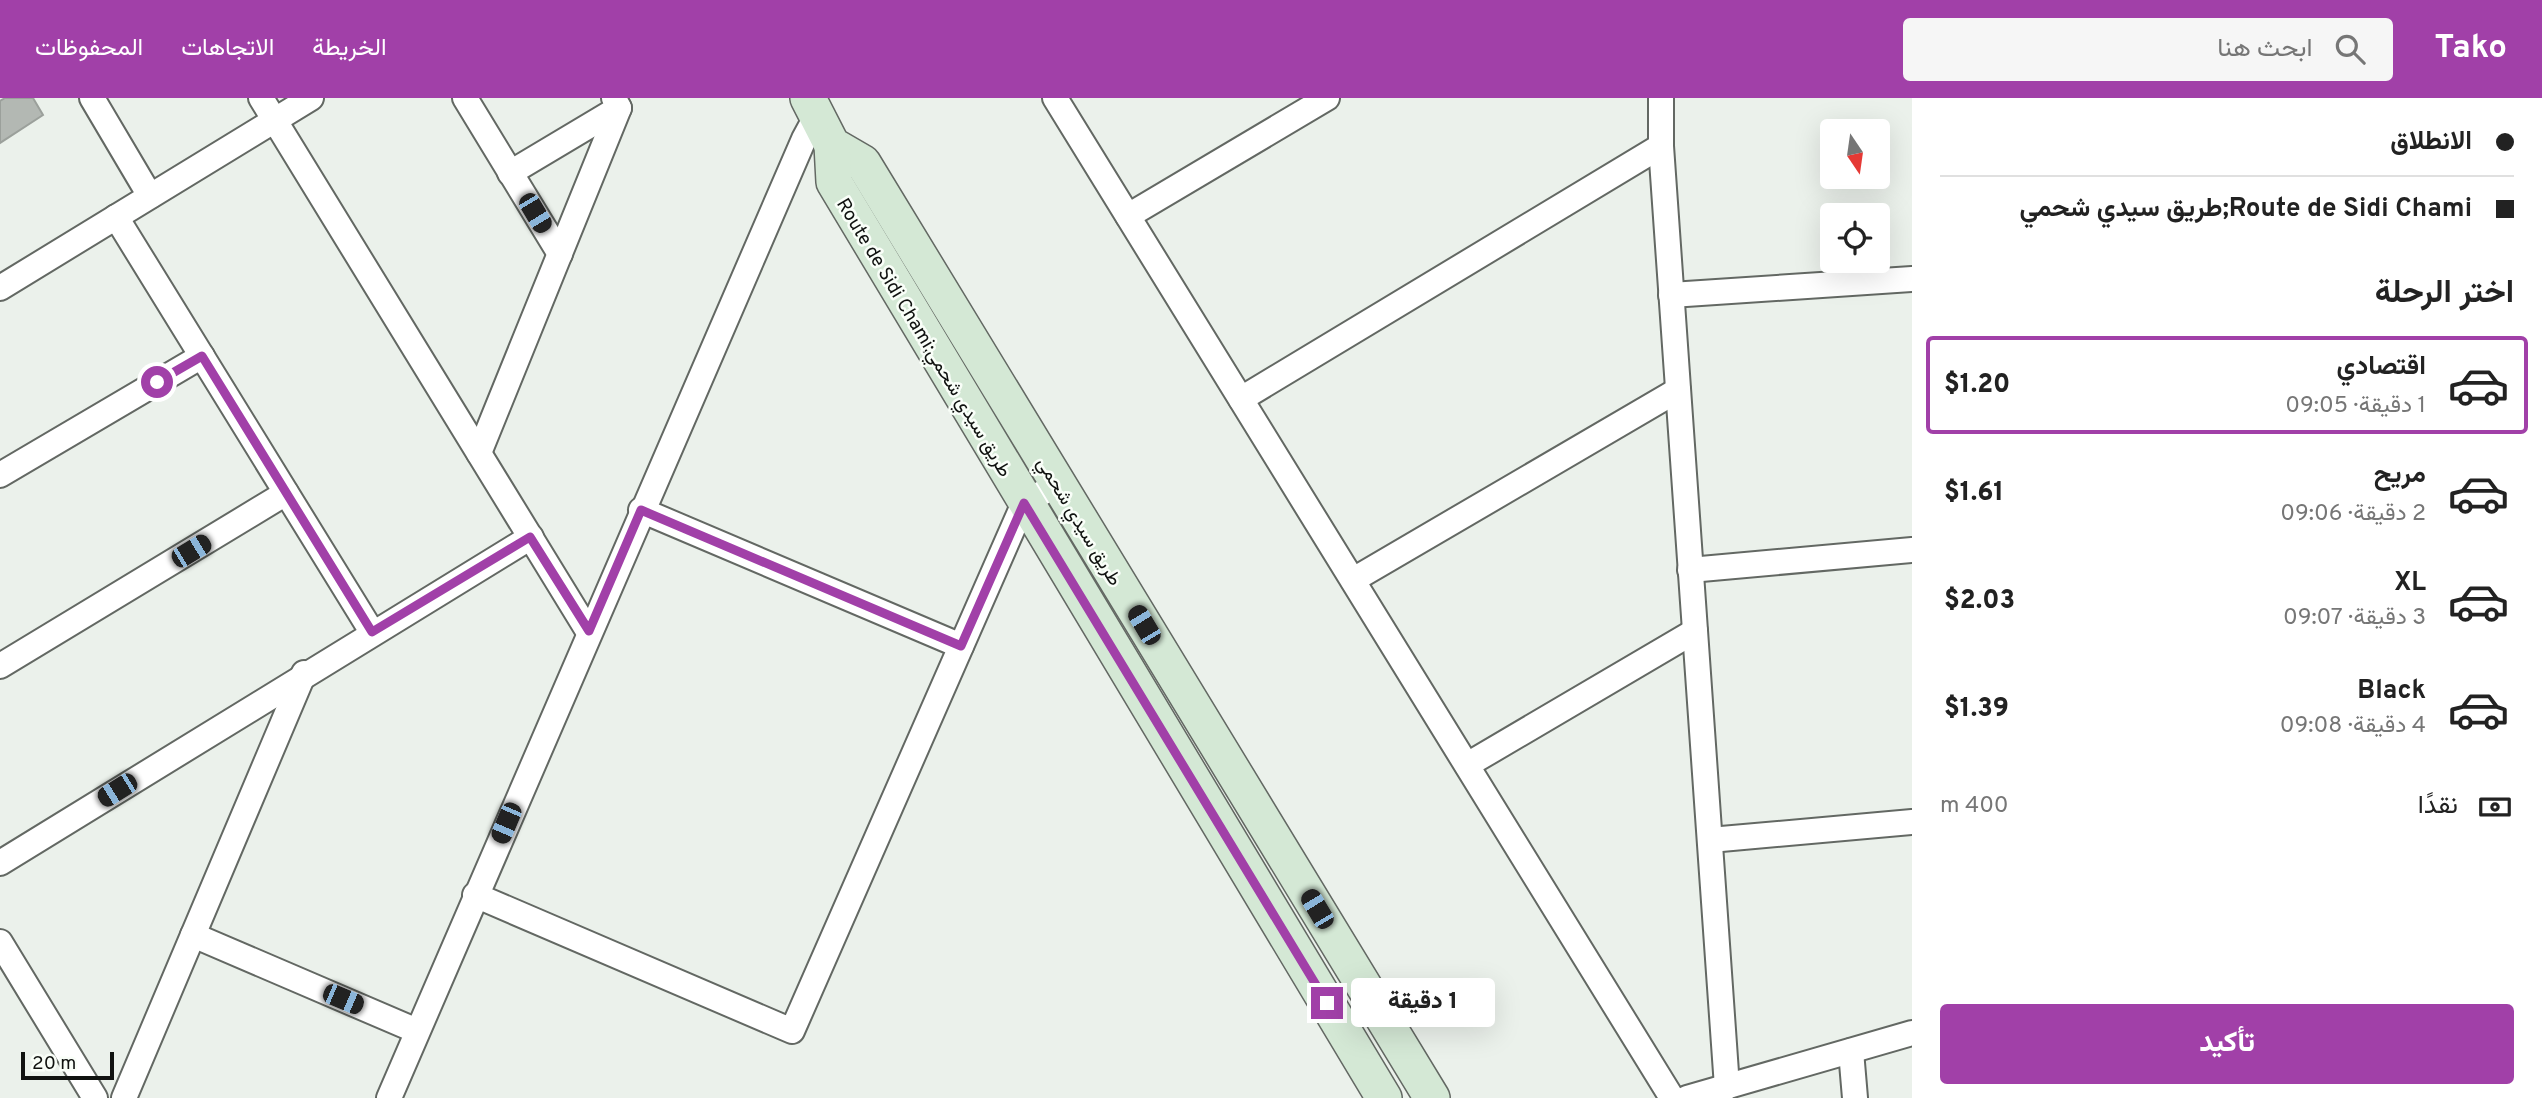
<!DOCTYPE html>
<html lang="ar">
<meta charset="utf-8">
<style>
:root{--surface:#fff;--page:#f6f6f6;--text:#222;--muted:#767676;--line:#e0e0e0;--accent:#a140a8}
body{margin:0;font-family:Overpass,Vazirmatn,sans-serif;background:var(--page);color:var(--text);direction:rtl;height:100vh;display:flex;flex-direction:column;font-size:26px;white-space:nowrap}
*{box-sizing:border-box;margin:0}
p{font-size:23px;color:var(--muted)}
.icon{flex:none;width:38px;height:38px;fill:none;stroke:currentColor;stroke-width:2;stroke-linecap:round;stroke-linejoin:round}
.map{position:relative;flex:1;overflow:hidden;direction:ltr}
.sheet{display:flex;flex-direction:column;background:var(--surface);width:630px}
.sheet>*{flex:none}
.banner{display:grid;align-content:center;height:154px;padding:0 28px;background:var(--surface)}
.needle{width:46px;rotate:167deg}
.tools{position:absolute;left:1820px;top:21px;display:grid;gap:14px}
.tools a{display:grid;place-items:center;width:70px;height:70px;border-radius:7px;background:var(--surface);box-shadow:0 7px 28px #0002;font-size:35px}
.scale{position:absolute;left:21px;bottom:18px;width:93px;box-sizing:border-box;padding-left:7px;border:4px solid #101210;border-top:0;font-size:19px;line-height:24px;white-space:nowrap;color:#101210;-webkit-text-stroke:5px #f9fef8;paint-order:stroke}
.end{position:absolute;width:32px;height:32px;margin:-16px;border:9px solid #a140a8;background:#fff;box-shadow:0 0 0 4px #fff}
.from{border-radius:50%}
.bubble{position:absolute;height:49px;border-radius:7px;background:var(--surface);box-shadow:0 7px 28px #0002;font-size:23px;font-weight:800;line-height:49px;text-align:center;direction:rtl}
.car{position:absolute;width:21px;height:42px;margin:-21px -10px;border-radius:9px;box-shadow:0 0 5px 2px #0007;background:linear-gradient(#222 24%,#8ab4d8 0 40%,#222 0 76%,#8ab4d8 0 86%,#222 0)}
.banner b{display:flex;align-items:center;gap:24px;height:66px;font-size:26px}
.banner b+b{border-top:2px solid var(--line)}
.banner i{width:18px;height:18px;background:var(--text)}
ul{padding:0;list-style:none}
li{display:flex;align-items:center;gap:21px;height:98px;margin:0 14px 10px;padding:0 14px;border:4px solid transparent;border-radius:7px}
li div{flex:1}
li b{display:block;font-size:26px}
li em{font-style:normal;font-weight:800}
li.selected{border-color:var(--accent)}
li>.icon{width:63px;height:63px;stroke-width:1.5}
h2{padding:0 28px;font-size:32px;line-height:84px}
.pay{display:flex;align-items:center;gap:18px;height:77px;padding:0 28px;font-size:26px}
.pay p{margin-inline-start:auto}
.primary-button{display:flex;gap:14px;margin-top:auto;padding:14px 28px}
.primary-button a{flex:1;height:80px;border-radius:7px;background:var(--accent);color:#fff;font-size:28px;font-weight:800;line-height:80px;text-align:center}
header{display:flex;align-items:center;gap:42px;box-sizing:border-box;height:98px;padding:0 35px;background:var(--accent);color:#fff}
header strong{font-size:33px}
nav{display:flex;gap:38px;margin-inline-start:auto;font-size:24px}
.search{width:490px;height:63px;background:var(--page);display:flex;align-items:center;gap:18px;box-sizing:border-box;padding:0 24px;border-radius:7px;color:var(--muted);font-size:26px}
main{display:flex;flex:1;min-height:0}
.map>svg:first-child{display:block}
.building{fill:#b3b8b3;stroke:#9ba09b;stroke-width:2}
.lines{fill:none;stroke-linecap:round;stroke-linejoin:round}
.street-casing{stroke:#636863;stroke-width:28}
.secondary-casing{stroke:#636863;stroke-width:38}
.street{stroke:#fff;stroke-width:24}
.secondary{stroke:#d4e8d5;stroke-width:35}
.route{stroke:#a140a8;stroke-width:9}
.labels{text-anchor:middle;stroke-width:5;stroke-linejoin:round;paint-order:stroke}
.street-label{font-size:19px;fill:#101210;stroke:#f9fef8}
</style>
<header>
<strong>Tako</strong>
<div class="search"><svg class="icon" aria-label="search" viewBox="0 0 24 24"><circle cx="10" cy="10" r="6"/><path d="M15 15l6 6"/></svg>ابحث هنا</div>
<nav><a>الخريطة</a><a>الاتجاهات</a><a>المحفوظات</a></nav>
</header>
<main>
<section class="sheet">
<div class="banner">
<b><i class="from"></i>الانطلاق</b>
<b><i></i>Route de Sidi Chami;طريق سيدي شحمي</b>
</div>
<h2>اختر الرحلة</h2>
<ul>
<li class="selected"><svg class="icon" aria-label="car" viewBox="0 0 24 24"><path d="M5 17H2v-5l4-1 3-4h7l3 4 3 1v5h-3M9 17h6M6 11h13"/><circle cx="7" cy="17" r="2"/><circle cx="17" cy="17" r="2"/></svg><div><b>اقتصادي</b><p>1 دقيقة · 09:05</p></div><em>$1.20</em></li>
<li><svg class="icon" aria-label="car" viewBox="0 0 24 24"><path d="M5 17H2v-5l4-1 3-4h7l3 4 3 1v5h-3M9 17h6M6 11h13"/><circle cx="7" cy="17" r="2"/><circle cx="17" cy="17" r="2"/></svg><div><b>مريح</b><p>2 دقيقة · 09:06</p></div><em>$1.61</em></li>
<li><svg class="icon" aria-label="car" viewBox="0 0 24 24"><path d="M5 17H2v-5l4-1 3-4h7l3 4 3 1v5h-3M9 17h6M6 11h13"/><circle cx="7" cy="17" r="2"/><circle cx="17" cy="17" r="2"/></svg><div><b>XL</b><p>3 دقيقة · 09:07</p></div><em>$2.03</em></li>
<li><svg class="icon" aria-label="car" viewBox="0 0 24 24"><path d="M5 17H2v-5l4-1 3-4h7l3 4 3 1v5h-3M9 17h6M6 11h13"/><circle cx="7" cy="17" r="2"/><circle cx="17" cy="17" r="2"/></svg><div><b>Black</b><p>4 دقيقة · 09:08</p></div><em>$1.39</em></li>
</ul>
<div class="pay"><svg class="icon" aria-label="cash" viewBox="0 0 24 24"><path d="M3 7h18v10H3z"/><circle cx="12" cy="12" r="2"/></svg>نقدًا<p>400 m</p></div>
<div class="primary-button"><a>تأكيد</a></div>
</section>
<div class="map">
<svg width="1912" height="1000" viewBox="0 0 1912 1000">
<rect width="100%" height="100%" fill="#ebf1eb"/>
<path class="building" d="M5,0H33L43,17L0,45V3Z"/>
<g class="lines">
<g class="street-casing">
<g id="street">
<path d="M92,0L150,98"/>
<path d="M261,0L588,533"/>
<path d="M465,0L560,156"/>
<path d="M1055,0L1672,1000"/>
<path d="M1661,0V48L1727,989"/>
<path d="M510,75L619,10"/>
<path d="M1128,118L1327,0"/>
<path d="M116,119L372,534"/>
<path d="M0,190L311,0"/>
<path d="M1671,197L1912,181"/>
<path d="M1241,301L1661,48"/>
<path d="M479,355L619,10L614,0"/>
<path d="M0,377L202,258"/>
<path d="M641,412L961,548"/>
<path d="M1690,472L1912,452"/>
<path d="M1353,482L1678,292"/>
<path d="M0,568L286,395"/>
<path d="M1467,667L1695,533"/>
<path d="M1710,742L1912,724"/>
<path d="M0,765L531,439"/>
<path d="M475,797L792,933L1024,405L1058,386"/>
<path d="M193,837L417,933"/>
<path d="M0,844L95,1000"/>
<path d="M1851,953L1855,1000"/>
<path d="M124,1000L304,575"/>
<path d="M389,1000L804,41L817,17"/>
<path d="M1687,1000L1912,935"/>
</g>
</g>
<g class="secondary-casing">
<g id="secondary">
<path d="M808,0L832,47L863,65L1432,1000"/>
<path d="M832,47L834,84L1384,1000"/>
</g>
</g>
<use href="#street" class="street"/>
<use href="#secondary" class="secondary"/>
</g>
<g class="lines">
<path class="route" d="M157,284L202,258L372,534L530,439L589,533L641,412L961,548L1024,405L1327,905"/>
</g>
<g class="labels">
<g class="street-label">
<text transform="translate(925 239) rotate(59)" y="7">Route de Sidi Chami;طريق سيدي شحمي</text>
<text transform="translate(1080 423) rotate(59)" y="7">طريق سيدي شحمي</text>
</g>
</g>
</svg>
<div class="tools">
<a><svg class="needle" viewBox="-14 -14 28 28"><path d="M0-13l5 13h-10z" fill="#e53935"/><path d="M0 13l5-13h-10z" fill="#767676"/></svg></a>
<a><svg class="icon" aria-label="locate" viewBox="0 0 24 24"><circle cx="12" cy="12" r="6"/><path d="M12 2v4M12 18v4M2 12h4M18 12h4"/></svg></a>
</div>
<div class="scale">20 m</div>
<i class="end from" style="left:157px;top:284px"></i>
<i class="end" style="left:1327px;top:905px"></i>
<div class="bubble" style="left:1351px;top:880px;width:144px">1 دقيقة</div>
<i class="car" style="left:535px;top:115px;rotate:149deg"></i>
<i class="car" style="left:191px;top:453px;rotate:59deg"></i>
<i class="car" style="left:1144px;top:527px;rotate:329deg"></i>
<i class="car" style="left:117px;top:692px;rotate:238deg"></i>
<i class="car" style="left:506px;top:725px;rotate:203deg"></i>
<i class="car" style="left:1317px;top:811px;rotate:329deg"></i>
<i class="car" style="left:343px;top:901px;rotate:113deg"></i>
</div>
</main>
